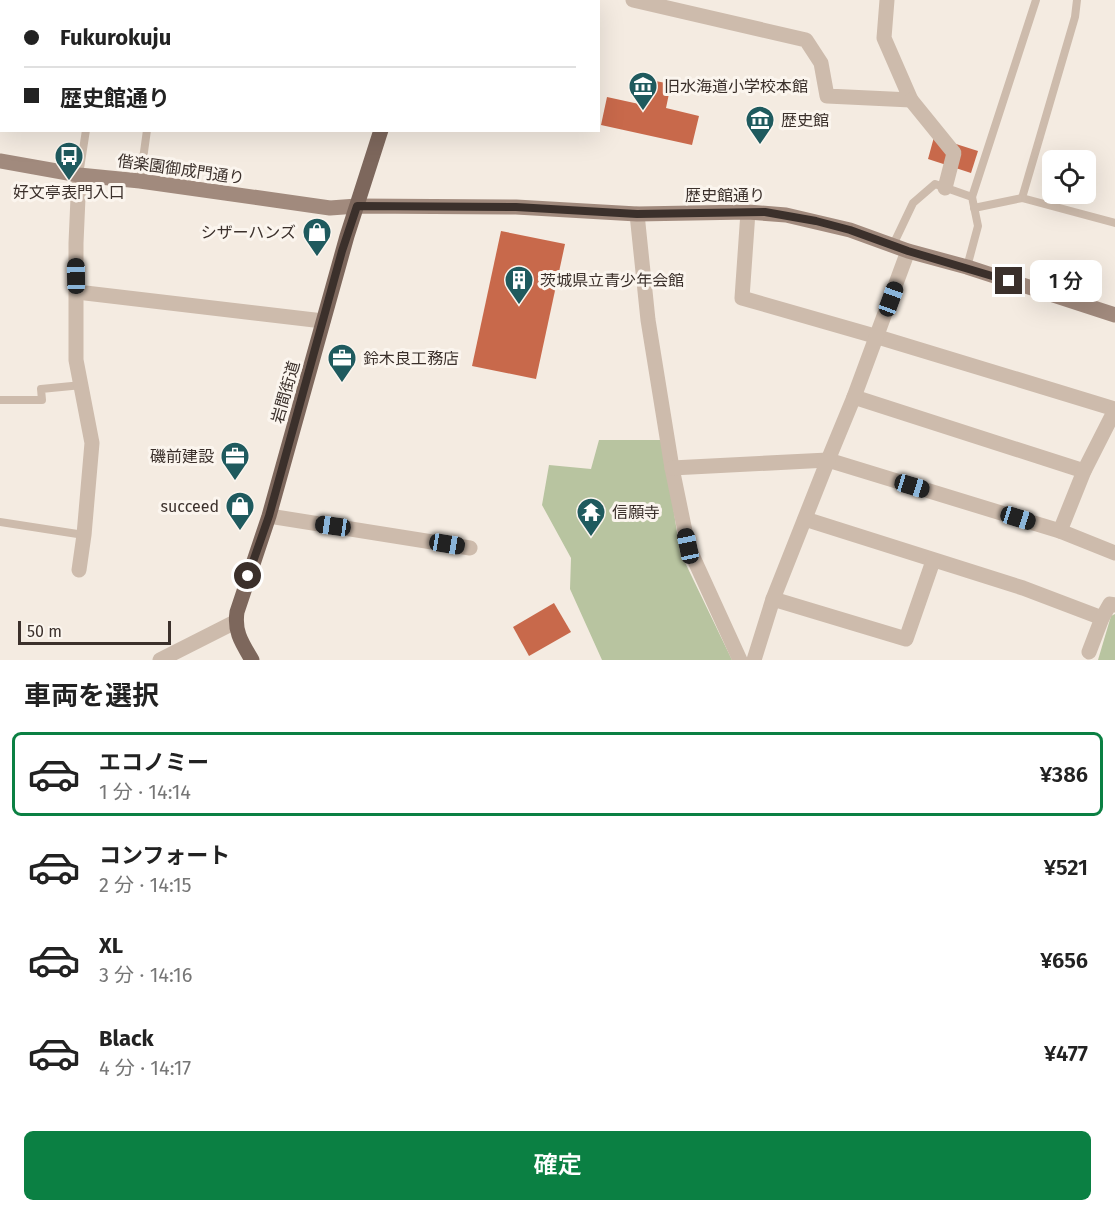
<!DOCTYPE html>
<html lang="ja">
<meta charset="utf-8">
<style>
:root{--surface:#fff;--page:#f6f6f6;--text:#222;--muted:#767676;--line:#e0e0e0;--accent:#0b8043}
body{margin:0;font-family:"Fira Sans","Noto Sans JP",sans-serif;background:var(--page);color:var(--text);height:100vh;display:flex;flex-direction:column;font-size:22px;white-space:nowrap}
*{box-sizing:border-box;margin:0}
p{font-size:20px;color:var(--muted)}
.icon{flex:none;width:33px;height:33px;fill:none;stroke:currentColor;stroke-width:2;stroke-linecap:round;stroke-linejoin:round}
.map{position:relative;height:660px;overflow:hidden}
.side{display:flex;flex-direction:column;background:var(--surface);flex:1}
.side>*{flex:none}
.top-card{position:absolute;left:0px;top:0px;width:600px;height:132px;box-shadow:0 6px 24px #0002;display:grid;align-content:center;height:132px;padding:0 24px;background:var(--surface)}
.tools{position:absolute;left:1042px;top:150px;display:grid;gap:12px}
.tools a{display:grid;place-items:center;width:54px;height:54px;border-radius:9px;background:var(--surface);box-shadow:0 6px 24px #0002;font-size:30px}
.scale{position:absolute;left:18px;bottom:15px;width:153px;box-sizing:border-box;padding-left:6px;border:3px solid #3b302b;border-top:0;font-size:16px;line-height:21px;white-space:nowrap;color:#3b302b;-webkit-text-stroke:4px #fbf5ee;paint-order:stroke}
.end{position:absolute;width:27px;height:27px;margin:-14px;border:8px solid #3b302b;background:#fff;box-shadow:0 0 0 3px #fff}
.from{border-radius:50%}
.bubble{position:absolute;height:42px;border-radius:9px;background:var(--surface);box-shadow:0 6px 24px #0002;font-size:20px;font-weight:600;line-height:42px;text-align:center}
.car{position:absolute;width:18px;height:36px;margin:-18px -9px;border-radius:8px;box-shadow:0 0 4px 2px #0007;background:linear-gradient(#222 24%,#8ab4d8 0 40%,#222 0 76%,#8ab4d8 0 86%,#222 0)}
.top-card b{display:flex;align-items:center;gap:21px;height:57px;font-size:22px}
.top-card b+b{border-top:2px solid var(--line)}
.top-card i{width:15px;height:15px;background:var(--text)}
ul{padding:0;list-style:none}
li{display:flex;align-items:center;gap:18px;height:84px;margin:0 12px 9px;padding:0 12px;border:3px solid transparent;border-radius:9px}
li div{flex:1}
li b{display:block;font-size:22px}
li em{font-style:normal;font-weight:600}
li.current{border-color:var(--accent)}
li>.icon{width:54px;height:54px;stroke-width:1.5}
h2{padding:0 24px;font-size:27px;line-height:72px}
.primary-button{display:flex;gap:12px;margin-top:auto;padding:12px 24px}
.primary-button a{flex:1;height:69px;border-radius:9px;background:var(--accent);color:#fff;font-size:24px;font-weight:600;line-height:69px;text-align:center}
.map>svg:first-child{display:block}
.green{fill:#b8c4a0}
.building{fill:#c8694b}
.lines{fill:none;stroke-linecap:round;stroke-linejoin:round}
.lane{stroke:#cdbbac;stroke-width:8}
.street{stroke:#cdbbac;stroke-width:15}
.secondary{stroke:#a18a7d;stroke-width:15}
.primary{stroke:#7d675c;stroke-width:15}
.route{stroke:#3b302b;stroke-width:8}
.labels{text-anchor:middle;stroke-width:6;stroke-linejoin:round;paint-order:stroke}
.poi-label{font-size:16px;fill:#3b302b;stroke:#fbf5ee;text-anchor:start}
.street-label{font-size:16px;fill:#3b302b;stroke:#fbf5ee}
</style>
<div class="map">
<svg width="1115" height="660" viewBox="0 0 1115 660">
<rect width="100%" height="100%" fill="#f4ebe1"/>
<g class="green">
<path d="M599,440H663L680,552L732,660H602L570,589L571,558L542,505L549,465L591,469Z"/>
<path d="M1115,614V660H1098L1111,616Z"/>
</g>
<g class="building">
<path d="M645,79L671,84L666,108L699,116L692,145L601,125L607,97L639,104Z"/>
<path d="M934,137L978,151L971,173L928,159Z"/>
<path d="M501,231L565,244L536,379L472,366Z"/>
<path d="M554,603L571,632L529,656L513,627Z"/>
</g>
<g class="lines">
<g class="lane">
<path d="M162,2V0"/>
<path d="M79,175L86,130"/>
<path d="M140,181L147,130"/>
<path d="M972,197L1036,0"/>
<path d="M1022,198L1075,17L1077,0"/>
<path d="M974,208L1022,198L1115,223"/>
<path d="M893,245L913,203L935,184L972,197L978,226L967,267"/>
<path d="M0,400H42L41,389L82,385"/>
<path d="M0,522L84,535"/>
</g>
<g class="street">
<path d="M633,0L806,40L821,63L827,96L911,100L884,38L887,0"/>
<path d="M911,100L954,153L945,188"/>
<path d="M748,212L742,298L878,337L1115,409"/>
<path d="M637,214L648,320L672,468L688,546L740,660"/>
<path d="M77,292L323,321"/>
<path d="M854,397L1084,471"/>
<path d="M672,468L828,460L1060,531L1115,553"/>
<path d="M269,516L470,548"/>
<path d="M805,519L1023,588L1102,618"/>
<path d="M1060,531L1084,471L1115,410"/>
<path d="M79,570L84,535L92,443L76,360V243L79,175"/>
<path d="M773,599L906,639L933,561"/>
<path d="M1089,652L1102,618L1110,604L1115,605"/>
<path d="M160,660L235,622"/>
<path d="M754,660L773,599L828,460L854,397L908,251"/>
</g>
<path class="secondary" d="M0,161L79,175L140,181L330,208L357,206L516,207L637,214L748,212L786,215L850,230L908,251L967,267L1115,315"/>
<g class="primary">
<path d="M418,2V0"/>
<path d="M252,660C242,643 234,632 237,612L269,516L347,236L381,130"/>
</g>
</g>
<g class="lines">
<path class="route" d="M248,576L269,516L342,251L357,206L516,207L637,214L765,212L816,221L850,230L908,251L1009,281"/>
</g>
<defs>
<g id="museum-pin" transform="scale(1.5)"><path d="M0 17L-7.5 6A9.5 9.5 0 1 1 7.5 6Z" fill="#1f5a5e" stroke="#fbf5ee"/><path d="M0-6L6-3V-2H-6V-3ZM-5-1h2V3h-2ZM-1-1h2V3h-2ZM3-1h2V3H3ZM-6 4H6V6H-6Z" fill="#fff"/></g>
<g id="bus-pin" transform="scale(1.5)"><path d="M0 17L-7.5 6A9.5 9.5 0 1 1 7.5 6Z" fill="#1f5a5e" stroke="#fbf5ee"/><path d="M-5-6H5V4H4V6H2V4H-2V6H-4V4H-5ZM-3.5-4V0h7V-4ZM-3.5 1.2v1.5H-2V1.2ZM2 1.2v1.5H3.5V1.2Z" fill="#fff"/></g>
<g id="shop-pin" transform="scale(1.5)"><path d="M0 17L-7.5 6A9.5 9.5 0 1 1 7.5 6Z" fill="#1f5a5e" stroke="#fbf5ee"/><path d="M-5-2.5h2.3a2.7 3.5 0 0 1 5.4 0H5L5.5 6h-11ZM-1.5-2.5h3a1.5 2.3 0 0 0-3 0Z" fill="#fff"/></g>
<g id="building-pin" transform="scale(1.5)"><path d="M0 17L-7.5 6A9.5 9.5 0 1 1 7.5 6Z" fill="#1f5a5e" stroke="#fbf5ee"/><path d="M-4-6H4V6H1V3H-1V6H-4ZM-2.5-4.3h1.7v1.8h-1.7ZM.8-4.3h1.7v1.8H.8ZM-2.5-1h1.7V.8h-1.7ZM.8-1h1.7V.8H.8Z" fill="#fff"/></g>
<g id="office-pin" transform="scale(1.5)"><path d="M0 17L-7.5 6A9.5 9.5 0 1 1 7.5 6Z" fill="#1f5a5e" stroke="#fbf5ee"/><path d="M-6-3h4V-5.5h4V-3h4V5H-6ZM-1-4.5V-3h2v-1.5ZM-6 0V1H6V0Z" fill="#fff"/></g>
<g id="temple-pin" transform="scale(1.5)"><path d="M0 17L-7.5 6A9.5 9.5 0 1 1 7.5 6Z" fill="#1f5a5e" stroke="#fbf5ee"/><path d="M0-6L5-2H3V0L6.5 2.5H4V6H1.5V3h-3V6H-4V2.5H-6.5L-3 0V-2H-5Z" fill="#fff"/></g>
</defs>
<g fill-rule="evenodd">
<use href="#museum-pin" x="643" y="86"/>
<use href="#museum-pin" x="760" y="120"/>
<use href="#bus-pin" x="69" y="156"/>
<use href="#shop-pin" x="317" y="232"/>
<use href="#building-pin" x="519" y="280"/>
<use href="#office-pin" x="342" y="358"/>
<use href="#office-pin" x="235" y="456"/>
<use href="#shop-pin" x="240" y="506"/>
<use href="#temple-pin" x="591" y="512"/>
</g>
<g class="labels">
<g class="poi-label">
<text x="664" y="92">旧水海道小学校本館</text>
<text x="781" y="126">歴史館</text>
<text x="69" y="198" text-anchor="middle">好文亭表門入口</text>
<text x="296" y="238" text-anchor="end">シザーハンズ</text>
<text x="540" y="286">茨城県立青少年会館</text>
<text x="363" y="364">鈴木良工務店</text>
<text x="214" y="462" text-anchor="end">磯前建設</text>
<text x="219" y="512" text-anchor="end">succeed</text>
<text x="612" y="518">信願寺</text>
</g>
<g class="street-label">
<text transform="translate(181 169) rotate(8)" y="6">偕楽園御成門通り</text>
<text x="725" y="201">歴史館通り</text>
<text transform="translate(285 392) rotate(-74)" y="6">岩間街道</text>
</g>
</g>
</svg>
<div class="tools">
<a><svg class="icon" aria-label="locate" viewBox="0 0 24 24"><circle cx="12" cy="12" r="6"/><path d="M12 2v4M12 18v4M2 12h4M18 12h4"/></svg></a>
</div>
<div class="scale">50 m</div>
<i class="end from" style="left:248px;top:576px"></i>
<i class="end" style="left:1009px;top:281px"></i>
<div class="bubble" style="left:1030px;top:260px;width:72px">1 分</div>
<i class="car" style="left:76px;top:276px;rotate:359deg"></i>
<i class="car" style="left:891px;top:299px;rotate:20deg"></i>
<i class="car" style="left:912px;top:486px;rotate:107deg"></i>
<i class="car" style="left:1018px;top:518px;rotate:107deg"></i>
<i class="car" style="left:333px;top:526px;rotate:278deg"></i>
<i class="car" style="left:447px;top:544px;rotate:99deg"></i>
<i class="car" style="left:688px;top:546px;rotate:348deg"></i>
<div class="top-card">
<b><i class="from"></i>Fukurokuju</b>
<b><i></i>歴史館通り</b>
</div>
</div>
<section class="side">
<h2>車両を選択</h2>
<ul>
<li class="current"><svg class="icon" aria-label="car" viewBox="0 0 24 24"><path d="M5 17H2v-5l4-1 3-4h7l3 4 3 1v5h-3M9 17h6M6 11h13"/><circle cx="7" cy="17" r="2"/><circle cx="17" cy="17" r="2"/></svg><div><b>エコノミー</b><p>1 分 · 14:14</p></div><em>¥386</em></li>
<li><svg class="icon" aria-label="car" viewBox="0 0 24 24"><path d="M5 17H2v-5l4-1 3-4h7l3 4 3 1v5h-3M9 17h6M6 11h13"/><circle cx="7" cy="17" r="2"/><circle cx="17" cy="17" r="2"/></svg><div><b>コンフォート</b><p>2 分 · 14:15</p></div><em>¥521</em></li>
<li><svg class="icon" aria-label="car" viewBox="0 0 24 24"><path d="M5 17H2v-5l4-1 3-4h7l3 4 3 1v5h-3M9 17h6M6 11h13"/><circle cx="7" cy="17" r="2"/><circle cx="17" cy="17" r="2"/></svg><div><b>XL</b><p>3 分 · 14:16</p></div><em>¥656</em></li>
<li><svg class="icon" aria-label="car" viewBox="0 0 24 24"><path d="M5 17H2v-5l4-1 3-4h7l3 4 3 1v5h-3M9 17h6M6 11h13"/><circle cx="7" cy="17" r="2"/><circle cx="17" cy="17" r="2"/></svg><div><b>Black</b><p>4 分 · 14:17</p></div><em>¥477</em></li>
</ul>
<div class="primary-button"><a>確定</a></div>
</section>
